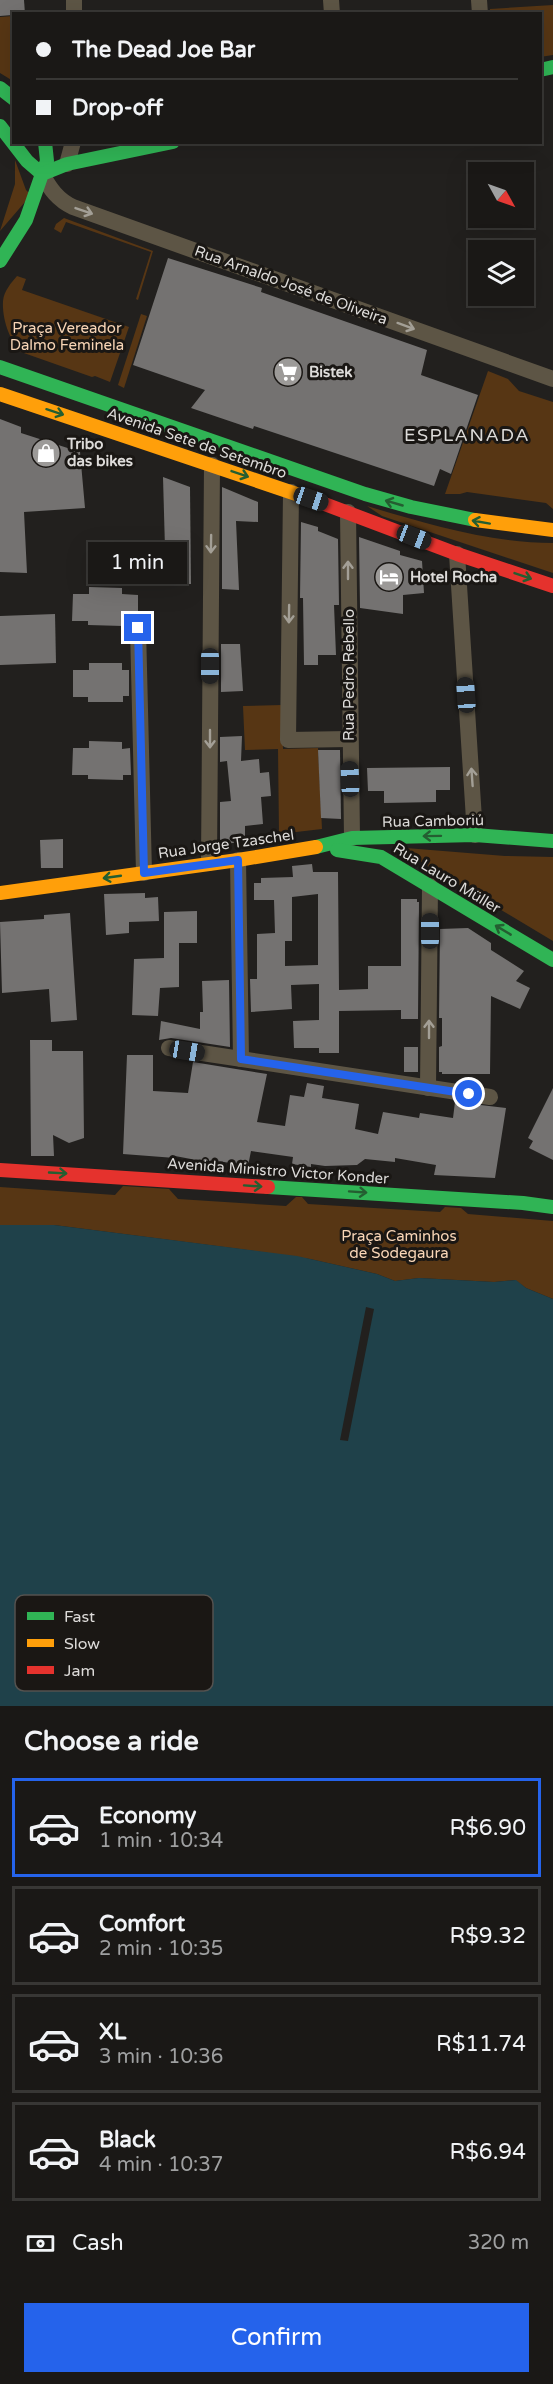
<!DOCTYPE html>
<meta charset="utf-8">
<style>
:root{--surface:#1a1816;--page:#272523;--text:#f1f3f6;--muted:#9fa0a1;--line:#383735;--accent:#2563eb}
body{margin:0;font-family:"Varela Round",sans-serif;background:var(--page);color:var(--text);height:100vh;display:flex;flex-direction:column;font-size:22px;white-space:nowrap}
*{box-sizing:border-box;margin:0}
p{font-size:20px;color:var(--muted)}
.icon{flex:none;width:33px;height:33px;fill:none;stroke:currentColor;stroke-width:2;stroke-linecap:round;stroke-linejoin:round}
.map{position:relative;height:1706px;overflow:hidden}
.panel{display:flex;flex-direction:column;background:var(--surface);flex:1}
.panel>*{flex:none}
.hud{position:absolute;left:12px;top:12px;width:530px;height:132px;border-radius:0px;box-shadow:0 6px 24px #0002,0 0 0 2px var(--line);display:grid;align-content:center;height:132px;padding:0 24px;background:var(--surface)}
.needle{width:39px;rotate:130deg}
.tools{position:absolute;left:468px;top:162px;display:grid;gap:12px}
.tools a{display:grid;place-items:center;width:66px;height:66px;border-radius:0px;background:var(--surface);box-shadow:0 6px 24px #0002,0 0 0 2px var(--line);font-size:30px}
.end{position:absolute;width:27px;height:27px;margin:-14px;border:8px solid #2563eb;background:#fff;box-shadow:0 0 0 3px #fff}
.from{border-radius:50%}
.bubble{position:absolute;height:42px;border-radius:0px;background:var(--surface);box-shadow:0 6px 24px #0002,0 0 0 2px var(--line);font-size:20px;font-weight:600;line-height:42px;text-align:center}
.car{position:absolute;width:18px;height:36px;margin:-18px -9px;border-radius:8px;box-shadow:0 0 4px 2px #0007;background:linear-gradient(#222 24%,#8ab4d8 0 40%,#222 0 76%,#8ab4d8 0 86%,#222 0)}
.hud b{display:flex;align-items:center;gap:21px;height:57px;font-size:22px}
.hud b+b{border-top:2px solid var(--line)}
.hud i{width:15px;height:15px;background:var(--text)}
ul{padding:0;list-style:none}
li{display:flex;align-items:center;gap:18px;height:99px;margin:0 12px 9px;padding:0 12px;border:3px solid var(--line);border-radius:0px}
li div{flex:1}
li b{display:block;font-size:22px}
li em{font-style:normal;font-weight:600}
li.on{border-color:var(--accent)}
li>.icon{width:54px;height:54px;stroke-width:1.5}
h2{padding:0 24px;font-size:27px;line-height:72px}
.pay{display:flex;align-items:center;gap:15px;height:66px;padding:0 24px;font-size:22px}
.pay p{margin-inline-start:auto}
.primary-button{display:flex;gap:12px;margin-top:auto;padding:12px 24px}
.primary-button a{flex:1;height:69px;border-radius:0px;background:var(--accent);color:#fff;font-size:24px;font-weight:600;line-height:69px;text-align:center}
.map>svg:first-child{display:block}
.green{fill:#573614}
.water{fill:#1f414a}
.pier{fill:#22201e}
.building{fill:#747271;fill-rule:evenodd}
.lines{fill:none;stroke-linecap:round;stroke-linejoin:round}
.street{stroke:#5d5545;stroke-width:16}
.fast{stroke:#30b455;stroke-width:14}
.slow{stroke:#ff9f0a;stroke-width:14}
.jam{stroke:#e5322d;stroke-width:14}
.oneway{stroke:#a39f96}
.oneway2{stroke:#245e31}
.route{stroke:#2563eb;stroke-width:8}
.labels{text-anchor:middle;stroke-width:6;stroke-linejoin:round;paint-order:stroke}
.street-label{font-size:15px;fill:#dddbd9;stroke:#1a1714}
.park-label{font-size:15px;fill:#f9d6b7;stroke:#1a1714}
.poi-label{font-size:15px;font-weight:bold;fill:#dddbd9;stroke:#1a1714;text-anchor:start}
.quarter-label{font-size:18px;letter-spacing:1.5px;fill:#dddbd9;stroke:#1a1714}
.key{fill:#1a1714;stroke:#54524f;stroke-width:1.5}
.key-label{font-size:16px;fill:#dddbd9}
</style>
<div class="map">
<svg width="553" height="1706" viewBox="0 0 553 1706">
<rect width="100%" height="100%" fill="#22201e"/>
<g class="green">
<path d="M553,5V55L540,57V14L490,13V9Z"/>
<path d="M13,16H14L13,81L0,73V17Z"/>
<path d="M15,160L26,190L31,195L0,231L15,184Z"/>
<path d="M64,218L153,251L138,300L136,299L151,252L66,222L61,233L54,229L56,224Z"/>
<path d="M17,276L26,279L22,290L129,327L110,382L95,376L92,377L21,352C9,340 2,318 3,301C4,291 11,283 17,276Z"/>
<path d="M141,314L147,316L124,388L118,385Z"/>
<path d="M488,371L508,379L519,391L553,402V509L546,503L467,492L460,494H445Z"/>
<path d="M367,506C427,524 490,543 553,543V573L382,516Z"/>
<path d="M282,705L283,749L318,748L322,829L279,834L278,749L245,750L243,706Z"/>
<path d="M406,848L505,856L553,857V941L404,852Z"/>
<path d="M123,1186L169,1189L178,1199L286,1206L296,1197H302L308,1204L440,1212L445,1207L461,1208L468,1214L553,1221V1299L526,1288L515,1280L494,1282L419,1278L395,1281L377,1274L310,1259L240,1249L54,1225H0V1187L115,1195Z"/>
</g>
<path class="water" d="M0,1225H54L297,1256L377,1274L395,1281L419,1278L494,1282L516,1280L526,1288L553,1299V1706H0Z"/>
<path class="pier" d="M366,1307L374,1309L348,1441L340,1440Z"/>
<g class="building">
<path d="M0,0H24L25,14L0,16Z"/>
<path d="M168,258L262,288L261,292L427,350L421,375L478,395L451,474L440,469L434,486L254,426L253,429L191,408L205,390L133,365Z"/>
<path d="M0,419L21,427V433L80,452L85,508L24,512L27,573L0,572Z"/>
<path d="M163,477L190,487L191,584H166Z"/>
<path d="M222,487L258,502V522L236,521L239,590L222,589Z"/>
<path d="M301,522L318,527V531L338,539L339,605H334L336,655H318V665H304L303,598H300Z"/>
<path d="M359,537L400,551V555L422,561L424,593L403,595V614L360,608Z"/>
<path d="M89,587L122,588V594L138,595V618L123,621V626L88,625V621H72L73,594H89Z"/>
<path d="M55,614L56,663L0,665V616Z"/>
<path d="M221,644H240L243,691L221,692Z"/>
<path d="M89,663H122V670H129V696H123V702H88V697H73V670H89Z"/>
<path d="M242,736L241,761L259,759L260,773L269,772L271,796L261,797L263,824L245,826V841L220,845V802L231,801L227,761L220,762V737Z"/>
<path d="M89,741L122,742V749L130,748L131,775H123V780L88,779V775H72L73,748H89Z"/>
<path d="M318,750H340L341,819L321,818Z"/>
<path d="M450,767V790H436V802L384,803V791H368L367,768Z"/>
<path d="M63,839V868H41L40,840Z"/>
<path d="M312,864L313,872H338L339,990L368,989V966H401V899H417V902H419L418,1019H401V1010L339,1011V1053H319V1048H294L293,1021L319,1020V984L291,985L292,1009L251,1012L250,979H257V934L275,933L274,900H254V883H261V878L293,877L292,866ZM318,894V965L285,966V941H292V897Z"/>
<path d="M145,893V898L158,897L159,921L129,922V933L106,935L104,894Z"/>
<path d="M197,911V943H179V987L160,988L158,1016L132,1015L134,959L164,958V912Z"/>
<path d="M70,913L77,1020L51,1022L49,989L2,993L0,922L44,919V915Z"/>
<path d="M468,928L491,943V950L524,971L516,981L530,988L520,1009L491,996L490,1074H442V1072H439V1047L442,1046V1018H439L440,929Z"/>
<path d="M229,980L230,1047L171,1038L159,1040L161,1021L200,1029V1012H203L202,981Z"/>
<path d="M30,1040H52V1051H83L84,1138L69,1143L53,1135L54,1156H31Z"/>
<rect x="404" y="1047" width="14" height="25"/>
<path d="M127,1055H153V1091L188,1093L193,1062L267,1074L257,1122L285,1126L290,1095L304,1097L307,1083L324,1086L322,1098L359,1104L355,1129L378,1134L383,1112L419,1118L420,1113L453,1118L455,1102L506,1108L495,1178L434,1175L436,1165L395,1158V1162L365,1159L357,1165L325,1166L311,1164V1167L292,1164L293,1157L251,1151L248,1166L224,1162H207L175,1156V1158L123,1154Z"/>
<path d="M553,1088V1160L529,1148L533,1141L528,1138Z"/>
</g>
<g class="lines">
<g class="street">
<path d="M74,0V14"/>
<path d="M331,0L332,14"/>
<path d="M479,0L480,14"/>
<path d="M67,164L73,142"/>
<path d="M42,174C50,189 58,200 73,207L553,379"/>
<path d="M291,492L288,740L349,739"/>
<path d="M348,512L352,838"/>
<path d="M457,554L475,835"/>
<path d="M138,628L144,873"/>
<path d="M238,860L241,1059"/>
<path d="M209,863L212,465"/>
<path d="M169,1048L490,1097"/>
<path d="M428,1088L430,886"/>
</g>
<g class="fast">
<path d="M540,70L553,67"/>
<path d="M0,88L14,99"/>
<path d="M0,126L27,161L42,174L47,161L45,142"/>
<path d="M0,261L26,220L42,174L67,164L173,142"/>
<path d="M0,367L365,494L411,507L475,520"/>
<path d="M316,847L352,838L475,835L553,841"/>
<path d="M337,850L381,857L553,960"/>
<path d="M268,1187L523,1203L553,1207"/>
</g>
<g class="slow">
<path d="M0,394L314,500"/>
<path d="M475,520L553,530"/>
<path d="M0,893L238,860L316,847"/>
</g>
<g class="jam">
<path d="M314,500L457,554L553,586"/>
<path d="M0,1170L268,1187"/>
</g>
</g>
<defs><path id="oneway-shaft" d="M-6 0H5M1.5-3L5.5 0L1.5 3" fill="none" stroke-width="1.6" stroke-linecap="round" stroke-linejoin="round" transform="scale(1.5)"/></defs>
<g class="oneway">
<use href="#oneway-shaft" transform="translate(84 211) rotate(19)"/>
<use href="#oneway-shaft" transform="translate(406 326) rotate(20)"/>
<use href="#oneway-shaft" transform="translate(211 544) rotate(91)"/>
<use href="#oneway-shaft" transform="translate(348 570) rotate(-90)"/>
<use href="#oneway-shaft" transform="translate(289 614) rotate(91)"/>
<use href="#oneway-shaft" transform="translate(210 739) rotate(90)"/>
<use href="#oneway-shaft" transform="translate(472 777) rotate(-94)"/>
<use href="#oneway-shaft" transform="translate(429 1029) rotate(-90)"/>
</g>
<g class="oneway2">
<use href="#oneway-shaft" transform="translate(55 412) rotate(18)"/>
<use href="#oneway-shaft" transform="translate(240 474) rotate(19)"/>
<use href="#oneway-shaft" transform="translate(394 503) rotate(-164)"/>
<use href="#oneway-shaft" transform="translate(481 522) rotate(-170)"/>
<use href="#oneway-shaft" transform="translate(523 576) rotate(19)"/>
<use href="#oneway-shaft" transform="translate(432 836) rotate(179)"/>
<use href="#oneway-shaft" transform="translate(112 877) rotate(172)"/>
<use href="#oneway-shaft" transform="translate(503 930) rotate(-149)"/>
<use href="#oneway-shaft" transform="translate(58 1173) rotate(3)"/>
<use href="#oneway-shaft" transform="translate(253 1186) rotate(4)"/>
<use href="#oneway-shaft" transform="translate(358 1192) rotate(4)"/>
</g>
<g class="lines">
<path class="route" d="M138,628L144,873L238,860L241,1059L469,1094"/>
</g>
<defs>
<g id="supermarket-disc" transform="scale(1.5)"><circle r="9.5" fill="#9c9a98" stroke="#1a1714"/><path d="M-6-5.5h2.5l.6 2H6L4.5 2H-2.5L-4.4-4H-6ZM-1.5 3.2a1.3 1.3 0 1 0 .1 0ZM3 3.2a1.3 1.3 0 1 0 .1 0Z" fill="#fff"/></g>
<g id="shop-disc" transform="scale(1.5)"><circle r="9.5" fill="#9c9a98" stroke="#1a1714"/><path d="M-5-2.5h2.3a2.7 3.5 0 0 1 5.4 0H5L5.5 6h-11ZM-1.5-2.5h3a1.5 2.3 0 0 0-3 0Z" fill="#fff"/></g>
<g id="hotel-disc" transform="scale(1.5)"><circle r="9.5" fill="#9c9a98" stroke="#1a1714"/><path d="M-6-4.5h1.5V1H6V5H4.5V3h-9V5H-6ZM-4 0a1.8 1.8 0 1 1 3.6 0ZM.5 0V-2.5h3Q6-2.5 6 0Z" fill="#fff"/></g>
</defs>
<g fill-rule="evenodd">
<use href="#supermarket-disc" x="288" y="372"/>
<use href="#shop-disc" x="46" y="453"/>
<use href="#hotel-disc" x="389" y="577"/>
</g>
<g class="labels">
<g class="street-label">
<text transform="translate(291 285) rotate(20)" y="5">Rua Arnaldo José de Oliveira</text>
<text transform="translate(197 443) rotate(19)" y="5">Avenida Sete de Setembro</text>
<text transform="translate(349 675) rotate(-90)" y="5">Rua Pedro Rebello</text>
<text transform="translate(433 821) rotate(-1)" y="5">Rua Camboriú</text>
<text transform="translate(226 844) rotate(-8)" y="5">Rua Jorge Tzaschel</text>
<text transform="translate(447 878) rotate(31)" y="5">Rua Lauro Müller</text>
<text transform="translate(278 1171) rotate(4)" y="5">Avenida Ministro Victor Konder</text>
</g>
<g class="park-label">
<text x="67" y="333">Praça Vereador<tspan x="67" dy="17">Dalmo Feminela</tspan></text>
<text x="399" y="1241">Praça Caminhos<tspan x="399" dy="17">de Sodegaura</tspan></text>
</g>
<g class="poi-label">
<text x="309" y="377">Bistek</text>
<text x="67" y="449">Tribo<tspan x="67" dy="17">das bikes</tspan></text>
<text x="410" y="582">Hotel Rocha</text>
</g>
<g class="quarter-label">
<text x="467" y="441">ESPLANADA</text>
</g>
</g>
<rect x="15" y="1595" width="198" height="96" rx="9" class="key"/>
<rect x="27" y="1612" width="27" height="8" fill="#30b455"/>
<rect x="27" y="1639" width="27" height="8" fill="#ff9f0a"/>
<rect x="27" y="1666" width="27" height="8" fill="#e5322d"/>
<g class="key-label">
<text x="64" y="1622">Fast</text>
<text x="64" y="1649">Slow</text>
<text x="64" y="1676">Jam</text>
</g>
</svg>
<div class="tools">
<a><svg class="needle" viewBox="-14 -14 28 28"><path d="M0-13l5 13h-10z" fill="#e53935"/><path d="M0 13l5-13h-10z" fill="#9fa0a1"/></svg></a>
<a><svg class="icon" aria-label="layers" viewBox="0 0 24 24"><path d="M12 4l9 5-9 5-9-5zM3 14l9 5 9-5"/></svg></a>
</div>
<i class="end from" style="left:469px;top:1094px"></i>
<i class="end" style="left:138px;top:628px"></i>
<div class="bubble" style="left:88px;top:542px;width:99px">1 min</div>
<i class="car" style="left:311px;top:499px;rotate:109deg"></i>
<i class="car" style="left:414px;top:537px;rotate:111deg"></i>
<i class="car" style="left:210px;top:666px;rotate:180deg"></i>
<i class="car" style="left:466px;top:695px;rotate:356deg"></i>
<i class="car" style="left:350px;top:779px;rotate:358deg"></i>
<i class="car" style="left:430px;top:931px;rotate:0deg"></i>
<i class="car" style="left:187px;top:1051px;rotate:99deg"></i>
<div class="hud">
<b><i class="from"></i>The Dead Joe Bar</b>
<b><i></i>Drop-off</b>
</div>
</div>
<section class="panel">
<h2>Choose a ride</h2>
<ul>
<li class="on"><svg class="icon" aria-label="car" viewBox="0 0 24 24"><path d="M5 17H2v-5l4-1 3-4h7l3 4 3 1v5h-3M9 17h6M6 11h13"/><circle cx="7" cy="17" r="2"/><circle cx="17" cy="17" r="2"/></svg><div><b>Economy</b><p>1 min · 10:34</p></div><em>R$6.90</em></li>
<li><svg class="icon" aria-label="car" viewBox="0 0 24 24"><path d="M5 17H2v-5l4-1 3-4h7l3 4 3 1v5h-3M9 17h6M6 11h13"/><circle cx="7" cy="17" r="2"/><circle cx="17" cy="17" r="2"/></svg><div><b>Comfort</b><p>2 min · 10:35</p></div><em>R$9.32</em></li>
<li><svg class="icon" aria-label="car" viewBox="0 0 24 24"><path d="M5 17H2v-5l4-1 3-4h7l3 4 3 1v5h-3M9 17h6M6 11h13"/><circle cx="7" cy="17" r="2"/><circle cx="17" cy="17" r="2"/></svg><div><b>XL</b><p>3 min · 10:36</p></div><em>R$11.74</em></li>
<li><svg class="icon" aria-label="car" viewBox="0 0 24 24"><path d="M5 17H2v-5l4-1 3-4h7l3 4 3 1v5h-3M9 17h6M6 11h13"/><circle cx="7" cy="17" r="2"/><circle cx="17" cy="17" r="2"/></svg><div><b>Black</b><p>4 min · 10:37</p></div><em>R$6.94</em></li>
</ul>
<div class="pay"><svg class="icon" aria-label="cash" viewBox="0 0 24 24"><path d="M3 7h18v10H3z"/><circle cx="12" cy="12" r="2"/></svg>Cash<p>320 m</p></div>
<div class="primary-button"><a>Confirm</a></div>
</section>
